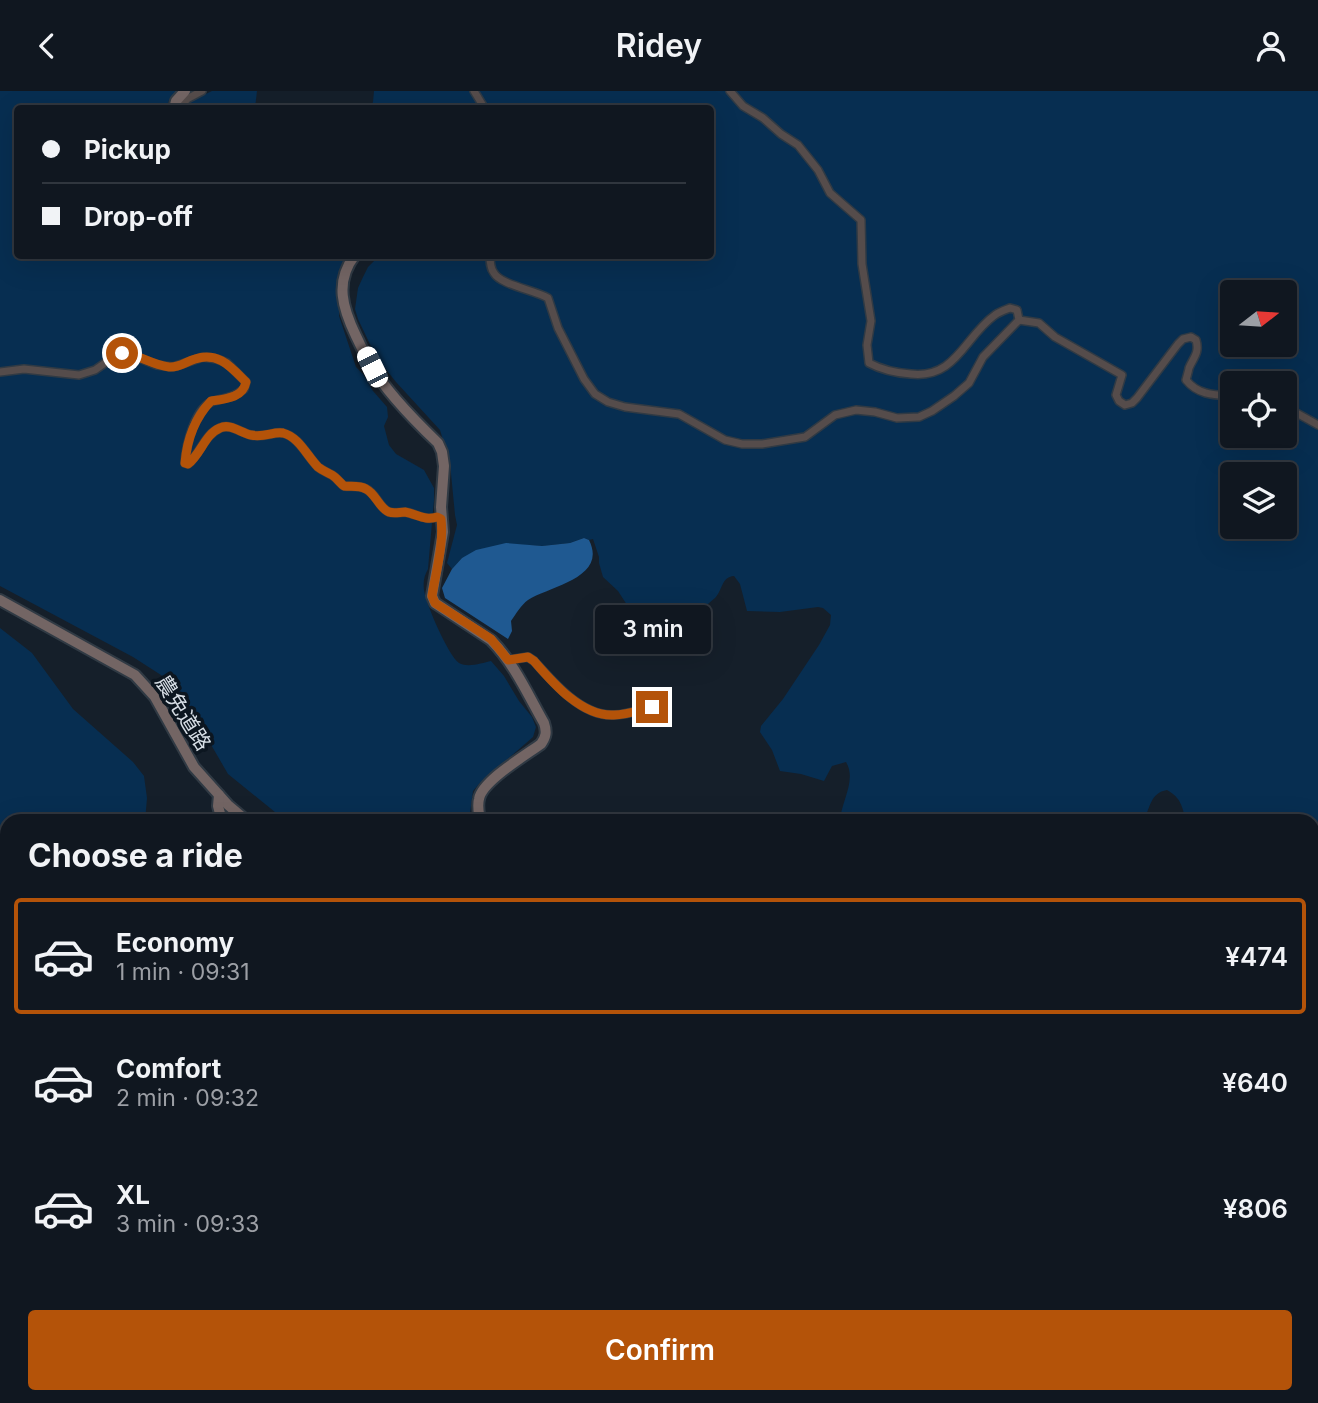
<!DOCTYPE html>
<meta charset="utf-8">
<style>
:root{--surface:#101720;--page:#192029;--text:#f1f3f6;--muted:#9c9fa5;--line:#30363e;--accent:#b45309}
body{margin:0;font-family:Inter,"Noto Sans JP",sans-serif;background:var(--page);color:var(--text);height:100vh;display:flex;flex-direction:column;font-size:26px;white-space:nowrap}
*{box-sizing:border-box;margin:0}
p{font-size:23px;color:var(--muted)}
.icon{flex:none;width:38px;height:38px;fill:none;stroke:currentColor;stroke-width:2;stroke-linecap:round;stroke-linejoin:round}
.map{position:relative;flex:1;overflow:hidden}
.details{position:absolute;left:0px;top:723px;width:1320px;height:590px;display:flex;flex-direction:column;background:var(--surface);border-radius:21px 21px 0 0;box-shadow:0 7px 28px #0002,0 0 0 2px var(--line)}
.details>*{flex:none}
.guide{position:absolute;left:14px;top:14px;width:700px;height:154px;border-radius:7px;box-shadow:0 7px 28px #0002,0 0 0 2px var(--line);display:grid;align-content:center;height:154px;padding:0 28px;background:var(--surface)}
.needle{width:46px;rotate:73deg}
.tools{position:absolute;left:1220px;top:189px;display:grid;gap:14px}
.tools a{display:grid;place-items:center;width:77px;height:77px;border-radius:7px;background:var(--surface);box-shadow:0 7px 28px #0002,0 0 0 2px var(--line);font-size:35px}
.end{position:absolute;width:32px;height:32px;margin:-16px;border:9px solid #b45309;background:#fff;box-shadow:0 0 0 4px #fff}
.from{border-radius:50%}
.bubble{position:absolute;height:49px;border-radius:7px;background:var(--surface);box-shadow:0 7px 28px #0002,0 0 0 2px var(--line);font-size:23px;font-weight:600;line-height:49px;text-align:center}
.car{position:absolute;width:21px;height:42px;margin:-21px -10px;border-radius:9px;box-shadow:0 0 5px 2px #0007;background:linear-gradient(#fff 24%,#345 0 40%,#fff 0 76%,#345 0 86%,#fff 0)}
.guide b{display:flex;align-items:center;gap:24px;height:66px;font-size:26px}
.guide b+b{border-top:2px solid var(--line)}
.guide i{width:18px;height:18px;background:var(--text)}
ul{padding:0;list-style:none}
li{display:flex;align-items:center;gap:21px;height:116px;margin:0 14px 10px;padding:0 14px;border:4px solid transparent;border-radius:7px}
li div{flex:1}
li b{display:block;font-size:26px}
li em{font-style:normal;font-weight:600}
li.active{border-color:var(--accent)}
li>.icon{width:63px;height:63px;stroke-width:1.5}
h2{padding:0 28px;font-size:32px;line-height:84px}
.primary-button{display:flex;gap:14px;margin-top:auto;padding:14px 28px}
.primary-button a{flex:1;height:80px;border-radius:7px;background:var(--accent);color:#fff;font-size:28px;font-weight:600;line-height:80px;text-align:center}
header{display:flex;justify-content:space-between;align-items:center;height:91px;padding:0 28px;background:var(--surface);font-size:32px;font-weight:600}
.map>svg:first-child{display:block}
.green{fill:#072e51;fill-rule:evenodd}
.water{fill:#1f5991}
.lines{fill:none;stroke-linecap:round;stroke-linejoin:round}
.stream{stroke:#1f5991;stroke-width:2}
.street-casing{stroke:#303a44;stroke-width:10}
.secondary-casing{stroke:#303a44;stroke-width:14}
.street{stroke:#554c4b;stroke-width:7}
.secondary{stroke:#736564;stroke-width:10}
.route{stroke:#b45309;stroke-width:9}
.labels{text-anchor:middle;stroke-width:7;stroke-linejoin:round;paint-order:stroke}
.street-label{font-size:21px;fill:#d7dee5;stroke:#0c1620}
</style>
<header><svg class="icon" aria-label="back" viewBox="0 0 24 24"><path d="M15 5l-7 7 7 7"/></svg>Ridey<svg class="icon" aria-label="person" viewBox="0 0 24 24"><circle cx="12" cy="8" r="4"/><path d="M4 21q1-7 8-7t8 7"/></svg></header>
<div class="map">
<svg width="1318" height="1312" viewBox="0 0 1318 1312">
<rect width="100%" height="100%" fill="#151f2a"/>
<g class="green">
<path d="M0,0H177L169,9L167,17L18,18V164L347,165L341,177L339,225L356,276L363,283L373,300L387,316L388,326L384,335L389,354L396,363L424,379L434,397V409L428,478C424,485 423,491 424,499C426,513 448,564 459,572C468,577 482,572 491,570L504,585L519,610L532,626L536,636L533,646L479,693L473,700L469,730H286L228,683L206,645L194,628L183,608L161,584L133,566L0,495Z"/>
<path d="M212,0H257L255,17L182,18L187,12Z"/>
<path d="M374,0H1318V864L1313,865L1312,730H1186C1182,715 1181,707 1167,699C1150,702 1151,716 1143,730H840C841,711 857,689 846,671L832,675L824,690L801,683L780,680L772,659L760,641L761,635L783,608L819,554L830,534L831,524L823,517L818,516L780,521L747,520L740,493L734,485C721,486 723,499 715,507L684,533L649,539L640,534L618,500L603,486L599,472V466L593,448L589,449L584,447L570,452L542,455L506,453L462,467L452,478L447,472L457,434L455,424L450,372L440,339L396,291L376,266L358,228L355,218L358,197L363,186L368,176L379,165L710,164V18L370,17L373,11ZM1232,201H1284V254H1232ZM1232,292H1284V345H1232ZM1232,383H1284V436H1232Z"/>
<path d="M0,537L32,562L73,618L133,671L144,685L147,707L145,730H7V904L0,912Z"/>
<path d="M7,987V1279L0,1278V993Z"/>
<path d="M61,1306H1231L1228,1312H63Z"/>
</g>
<path class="water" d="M584,447L589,449C608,487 550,495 528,509C521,514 516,523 511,530L512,540L508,548L445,507L442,497L452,478L462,467L476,459L506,452L542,455L570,452Z"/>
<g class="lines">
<g class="stream">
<path d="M1312,1167L1318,1164"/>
<path d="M1252,1312L1254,1306"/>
</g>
<g class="street-casing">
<g id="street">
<path d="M474,0L485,18"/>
<path d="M730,0L743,15L763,27L781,43L798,54L818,79L830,102L861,129L862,173L871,230L867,254L869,272C882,279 896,282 911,283C956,288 964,246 995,224C999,221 1005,219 1010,217L1017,219L1019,229"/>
<path d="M179,18L187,8L202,0"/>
<path d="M490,164C490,170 490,177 494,182C501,194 534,199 548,207L558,237L584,288L595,303L608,311L625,316L679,323L725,349L742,353H762L805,346L835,324L856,319L875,321L897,327L919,326L932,320L954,305L969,292L983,266L1019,229"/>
<path d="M1019,229L1039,232L1055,246L1122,284L1116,304L1119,310L1125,314L1132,312L1137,307L1178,253L1183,248L1191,246L1196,249C1200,262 1193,267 1189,277C1189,278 1186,289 1186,289C1198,304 1214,304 1232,305"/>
<path d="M0,281L24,278L79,284L95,279L115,265L122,262L130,263L157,274L173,276L203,266L217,268L227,272L246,291L244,298C235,306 225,307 214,310C195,315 186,355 185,372L188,373C200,363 205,343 220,337C230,332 241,342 251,344C265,347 274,340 283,342C299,346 307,365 318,376C323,380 327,381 332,384C337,387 340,392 344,395C351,396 359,394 366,398C376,402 379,417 389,421C394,423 400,421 405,421C417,423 425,430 437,426L441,427"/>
<path d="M1284,315L1318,334"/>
<path d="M508,569L528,566L534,570C554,592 582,626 614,624C626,624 640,619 651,616"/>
<path d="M1312,937H1318"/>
<path d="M1312,993L1314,1007"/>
</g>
</g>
<g class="secondary-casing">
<g id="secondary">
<path d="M174,18L176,10L185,0"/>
<path d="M355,164C334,191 343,218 356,245C361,255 365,265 371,274C386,301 415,330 438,352L442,361L444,375L441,416L443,441L432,505L435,512L491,549C514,572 528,604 544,632C547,641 546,646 541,653C526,664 482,690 479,708C477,715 479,723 480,730"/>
<path d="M0,509L135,584L155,606L194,676L228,714L247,730"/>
<path d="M219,704L218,715L222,730"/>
<path d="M0,974L7,969"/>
<path d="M1312,1007L1318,1008"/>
</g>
</g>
<use href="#street" class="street"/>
<use href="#secondary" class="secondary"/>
</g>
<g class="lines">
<path class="route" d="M122,262C138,263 152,274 169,276C179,277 185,271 195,268C218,260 231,276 246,291C243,307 225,308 211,310C194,328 187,348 185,372L188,373C201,363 205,343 220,337C230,332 241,342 251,344C264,347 274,340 283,342C299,346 307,365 318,376C323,380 327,381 332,384C337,387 340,392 344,395C351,396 359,394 366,398C376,403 379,417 389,421C394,423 400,421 405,421C417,423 425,430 437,426L441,428C444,453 436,480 432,505L435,512L491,548L508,569L528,566L534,570C553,592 582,626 614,624C626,624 640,619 652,616"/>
</g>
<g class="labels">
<g class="street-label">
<text transform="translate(183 622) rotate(58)" y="7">農免道路</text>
</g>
</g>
</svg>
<div class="tools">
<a><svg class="needle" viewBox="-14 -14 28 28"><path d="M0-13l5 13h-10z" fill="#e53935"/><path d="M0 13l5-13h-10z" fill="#9c9fa5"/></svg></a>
<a><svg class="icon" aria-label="locate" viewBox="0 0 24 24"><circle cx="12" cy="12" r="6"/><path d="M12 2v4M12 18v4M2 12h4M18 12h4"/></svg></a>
<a><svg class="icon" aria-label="layers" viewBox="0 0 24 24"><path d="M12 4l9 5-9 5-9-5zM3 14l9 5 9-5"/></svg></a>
</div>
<i class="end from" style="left:122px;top:262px"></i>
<i class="end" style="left:652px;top:616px"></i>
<div class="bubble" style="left:595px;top:514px;width:116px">3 min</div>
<i class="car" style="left:372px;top:276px;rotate:334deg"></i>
<div class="guide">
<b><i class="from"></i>Pickup</b>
<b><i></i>Drop-off</b>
</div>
<section class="details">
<h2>Choose a ride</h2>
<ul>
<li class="active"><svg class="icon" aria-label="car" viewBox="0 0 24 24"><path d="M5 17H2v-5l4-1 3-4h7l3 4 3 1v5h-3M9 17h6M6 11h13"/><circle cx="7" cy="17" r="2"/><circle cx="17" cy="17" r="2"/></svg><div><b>Economy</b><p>1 min · 09:31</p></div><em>¥474</em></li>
<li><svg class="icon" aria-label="car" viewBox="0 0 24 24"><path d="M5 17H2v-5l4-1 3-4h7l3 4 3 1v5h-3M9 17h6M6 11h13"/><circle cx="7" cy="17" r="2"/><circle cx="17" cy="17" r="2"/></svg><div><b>Comfort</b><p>2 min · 09:32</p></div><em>¥640</em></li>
<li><svg class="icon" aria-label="car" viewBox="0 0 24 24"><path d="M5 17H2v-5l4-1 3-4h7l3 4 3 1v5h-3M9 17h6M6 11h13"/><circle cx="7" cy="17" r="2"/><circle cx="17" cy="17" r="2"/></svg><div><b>XL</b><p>3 min · 09:33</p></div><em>¥806</em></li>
</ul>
<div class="primary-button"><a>Confirm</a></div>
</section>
</div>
